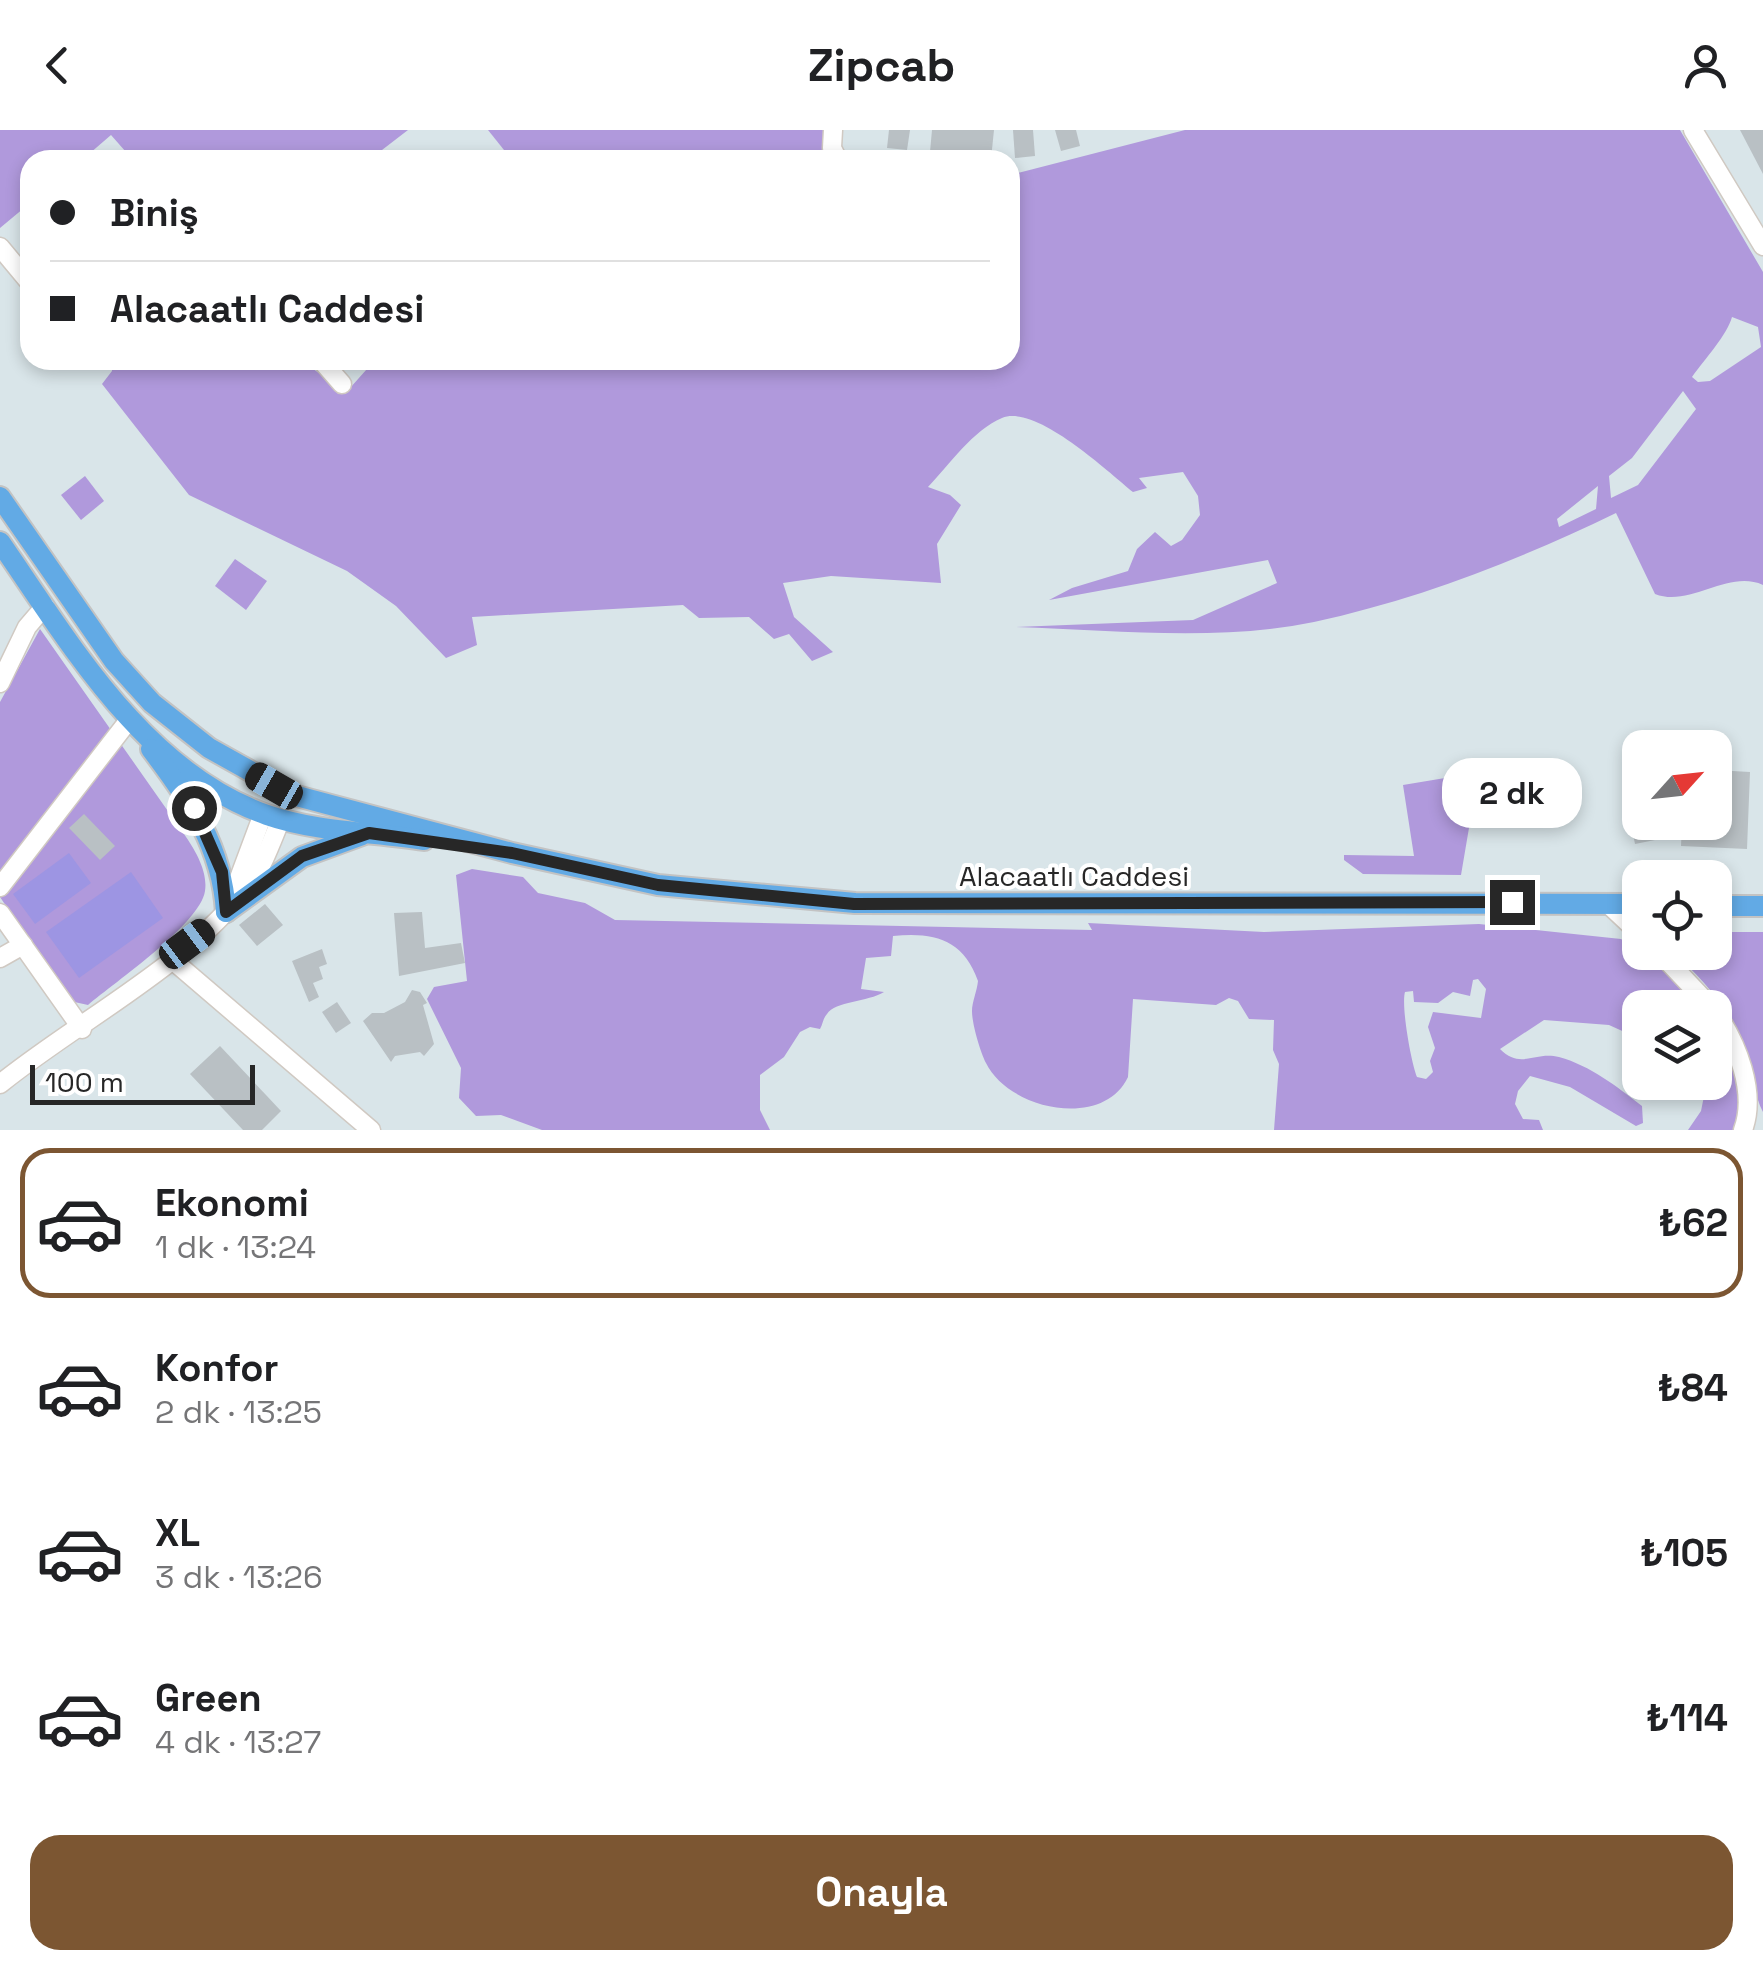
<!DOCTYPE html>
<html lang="tr">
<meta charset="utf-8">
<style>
:root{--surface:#fff;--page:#f2f2f2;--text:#202124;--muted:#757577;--line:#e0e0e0;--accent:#7c5632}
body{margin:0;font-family:"Space Grotesk",sans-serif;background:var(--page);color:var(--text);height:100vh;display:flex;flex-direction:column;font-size:38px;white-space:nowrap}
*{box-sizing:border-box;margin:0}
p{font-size:32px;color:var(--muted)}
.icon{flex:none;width:55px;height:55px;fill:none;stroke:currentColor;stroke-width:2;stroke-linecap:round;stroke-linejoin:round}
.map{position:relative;height:1000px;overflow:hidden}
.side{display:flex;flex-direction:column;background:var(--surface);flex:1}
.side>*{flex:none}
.top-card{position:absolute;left:20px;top:20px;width:1000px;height:220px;border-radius:30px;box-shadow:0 5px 15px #0003;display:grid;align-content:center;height:220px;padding:0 30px;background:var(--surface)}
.needle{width:65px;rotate:63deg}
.fabs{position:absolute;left:1622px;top:600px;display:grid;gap:20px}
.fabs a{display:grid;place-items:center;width:110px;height:110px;border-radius:20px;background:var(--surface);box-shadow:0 5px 15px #0003;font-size:50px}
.scale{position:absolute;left:30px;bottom:25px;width:225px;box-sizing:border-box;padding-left:10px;border:5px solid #272727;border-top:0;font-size:28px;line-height:35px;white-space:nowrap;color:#272727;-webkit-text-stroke:8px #fff;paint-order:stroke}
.end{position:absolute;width:45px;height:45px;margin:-22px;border:12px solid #272727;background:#fff;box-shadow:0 0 0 5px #fff}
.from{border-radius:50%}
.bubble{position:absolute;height:70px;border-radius:30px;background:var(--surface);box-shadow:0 5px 15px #0003;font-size:32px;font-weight:700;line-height:70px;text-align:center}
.car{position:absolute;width:30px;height:60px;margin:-30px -15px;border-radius:12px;box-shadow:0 0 8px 2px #0007;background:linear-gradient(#222 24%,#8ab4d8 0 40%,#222 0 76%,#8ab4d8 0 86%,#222 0)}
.top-card b{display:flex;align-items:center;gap:35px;height:95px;font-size:38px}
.top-card b+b{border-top:2px solid var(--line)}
.top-card i{width:25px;height:25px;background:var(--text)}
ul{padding:18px 0 0;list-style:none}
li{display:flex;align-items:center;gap:30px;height:150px;margin:0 20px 15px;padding:0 10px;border:5px solid transparent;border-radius:30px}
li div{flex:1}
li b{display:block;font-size:38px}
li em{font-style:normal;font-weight:700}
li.on{border-color:var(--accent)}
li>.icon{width:90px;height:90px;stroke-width:1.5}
.button{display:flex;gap:20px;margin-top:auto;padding:20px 30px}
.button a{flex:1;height:115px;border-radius:30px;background:var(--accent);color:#fff;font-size:40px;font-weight:700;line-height:115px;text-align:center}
header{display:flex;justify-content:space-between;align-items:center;height:130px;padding:0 30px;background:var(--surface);font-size:45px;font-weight:700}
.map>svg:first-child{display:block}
.green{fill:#b099dc;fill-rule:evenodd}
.pitch{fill:#9d95e3}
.building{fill:#b9c0c4}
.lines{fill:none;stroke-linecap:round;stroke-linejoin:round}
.minor-casing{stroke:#d0c9c2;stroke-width:21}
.major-casing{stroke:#c3c3c3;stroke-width:24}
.minor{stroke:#fff;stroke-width:18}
.major{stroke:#62aae5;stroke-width:20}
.route{stroke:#272727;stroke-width:12}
.labels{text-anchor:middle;stroke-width:8;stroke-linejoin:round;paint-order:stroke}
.street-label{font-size:28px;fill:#272727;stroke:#fff}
</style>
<header><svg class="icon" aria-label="back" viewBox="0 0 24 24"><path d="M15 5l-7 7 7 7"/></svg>Zipcab<svg class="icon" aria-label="person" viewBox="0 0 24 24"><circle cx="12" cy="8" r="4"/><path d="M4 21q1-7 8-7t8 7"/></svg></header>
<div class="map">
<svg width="1763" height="1000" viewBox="0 0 1763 1000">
<rect width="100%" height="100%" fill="#d9e5e9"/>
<g class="green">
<path d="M0,0H408L369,30H133L111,5L82,30H30V73L0,98Z"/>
<path d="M488,0H828L825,30H512Z"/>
<path d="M1185,0H1680L1763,142V455C1728,439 1690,478 1655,464L1616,383C1519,430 1420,469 1314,492C1217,512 1113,500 1015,497L1193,490L1277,453L1268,430L1049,470L1072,458L1128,441L1137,419L1155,402L1171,416L1182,410L1200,385L1198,366L1183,342L1139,348L1147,358L1133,362C1107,341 1036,274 1002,288C973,300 949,335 928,357L950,365L961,375L937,414L941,453L831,446L783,453L794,487L833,522L812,531L789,504L774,509L749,487L699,488L683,475L472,487L477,515L446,528L396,476L347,441L189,365L102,254L112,241L111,230H301L342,260L350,258L375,230H1010V45ZM1732,187L1758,197L1761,217L1710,251L1698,252L1692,247C1705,229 1727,205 1732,187ZM1683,261L1696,279L1638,355L1611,368L1609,346L1632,328ZM1598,356L1596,379L1559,397L1557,389Z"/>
<path d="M85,346L104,371L81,390L61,365Z"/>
<path d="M235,429L267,451L246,480L215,456Z"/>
<path d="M40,499L184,704C195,720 208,741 205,761C200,794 115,852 88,875L70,871L0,767V572Z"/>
<path d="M1457,646L1470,692L1461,745L1363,744L1344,730V725L1414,726L1403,655Z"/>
<path d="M472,739L523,747L538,763L585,773L615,790L1092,800L1088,793L1264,802L1479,794L1621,809L1671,842L1702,877L1640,878V909L1609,895L1544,890L1500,919C1521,940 1534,921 1559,927C1591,936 1616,956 1642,976L1643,993L1636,996L1570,957L1530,946L1518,961L1515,974L1523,989L1539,990L1543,1000H1274L1279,934L1273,920L1274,890L1249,889L1238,871L1229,868L1216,875L1133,869L1128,947C1103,1000 1009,980 986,933C980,921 972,894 972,881C972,872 977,861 978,851C963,809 934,802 893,806L891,826L866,828L861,859L884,862C868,872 835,871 827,884C823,888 823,894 820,899L810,897L800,902L784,927L760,945V980L770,1000H542L501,985L476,986L459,968L461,938L427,869L434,857L467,851L456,745ZM1478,849L1486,859L1481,888L1433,882L1428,897L1435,918L1430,931L1433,942L1426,949L1417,947C1411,932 1401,876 1405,862L1413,861L1414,872L1438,873L1453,862L1470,866L1473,850Z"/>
<path d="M1715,802H1763V982C1754,966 1755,947 1749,930C1736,888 1706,850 1673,823L1715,822Z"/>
<path d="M1715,897C1734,930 1746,962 1733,1000H1688L1701,981L1705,961L1717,962L1713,953Z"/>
</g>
<g class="pitch">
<path d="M69,723L91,753L35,794L13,764Z"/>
<path d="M131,742L163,788L79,848L46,802Z"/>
</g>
<g class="building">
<path d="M889,0H910L907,20L887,18Z"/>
<path d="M932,0H994L991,29L930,22Z"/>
<path d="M1013,0H1033L1035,26L1015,28Z"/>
<path d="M1055,0H1076L1080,16L1061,21Z"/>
<path d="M1740,0H1763V44Z"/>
<path d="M1715,640L1750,642L1747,719L1681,716L1682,692H1715Z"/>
<path d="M1640,652V692H1657L1655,710L1635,714L1623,656Z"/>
<path d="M84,684L115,716L100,730L69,698Z"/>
<path d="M265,774L283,795L257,816L239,795Z"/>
<path d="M422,782L425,818L461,813L465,833L399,846L394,783Z"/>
<path d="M322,819L327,834L319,837L323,849L313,853L319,867L309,872L292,831Z"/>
<path d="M412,860L420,862L427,873L423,875L434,914L424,926L420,922L395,926L391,932L363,891L372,883H384L405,872Z"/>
<path d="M337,872L351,893L336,903L322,882Z"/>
<path d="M220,916L281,981L262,1000H243L190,944Z"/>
</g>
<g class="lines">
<g class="minor-casing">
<g id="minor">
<path d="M833,0L832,18L838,30"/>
<path d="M1693,0L1763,116"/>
<path d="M0,117L30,153"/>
<path d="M321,230L342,254"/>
<path d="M0,553L27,497L45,476"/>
<path d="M0,757L129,590"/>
<path d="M232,767L263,684"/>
<path d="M1608,774L1640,804"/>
<path d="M0,783L82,899"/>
<path d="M1659,822L1712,878"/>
<path d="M0,828L23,815"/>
<path d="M170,828L371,1000"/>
<path d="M1715,881C1737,913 1757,962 1743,1000"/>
<path d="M0,954C79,890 190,835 251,752C264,734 272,710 281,689"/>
</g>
</g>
<g class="major-casing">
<g id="major">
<path d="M0,367L114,531L152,573L209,618L293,665L512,723L658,755L855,773L1640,774"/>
<path d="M0,412C70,513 144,642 267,685C316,702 373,702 424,710"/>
<path d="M151,619C190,670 222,717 226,782"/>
<path d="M1715,776H1763"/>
<path d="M226,782L302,727L362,705"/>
</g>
</g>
<use href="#minor" class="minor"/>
<use href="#major" class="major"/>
</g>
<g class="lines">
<path class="route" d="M194,678L222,742L226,782L302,726L369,703L512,723L658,755L854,774L1512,772"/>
</g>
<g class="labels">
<g class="street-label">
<text x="1074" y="756">Alacaatlı Caddesi</text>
</g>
</g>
</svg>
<div class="fabs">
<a><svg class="needle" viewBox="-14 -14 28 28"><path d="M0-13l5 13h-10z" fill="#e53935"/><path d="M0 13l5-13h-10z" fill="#757577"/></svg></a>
<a><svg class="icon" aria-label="locate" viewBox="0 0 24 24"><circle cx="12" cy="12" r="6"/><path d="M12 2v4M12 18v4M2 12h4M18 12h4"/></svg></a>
<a><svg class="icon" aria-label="layers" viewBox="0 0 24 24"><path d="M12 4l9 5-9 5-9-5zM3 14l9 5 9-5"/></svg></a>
</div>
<div class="scale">100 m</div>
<i class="end from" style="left:194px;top:678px"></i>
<i class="end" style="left:1512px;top:772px"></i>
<div class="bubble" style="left:1442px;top:628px;width:140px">2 dk</div>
<i class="car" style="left:274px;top:656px;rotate:300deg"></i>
<i class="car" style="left:187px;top:814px;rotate:53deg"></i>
<div class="top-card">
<b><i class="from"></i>Biniş</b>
<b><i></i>Alacaatlı Caddesi</b>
</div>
</div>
<section class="side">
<ul>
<li class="on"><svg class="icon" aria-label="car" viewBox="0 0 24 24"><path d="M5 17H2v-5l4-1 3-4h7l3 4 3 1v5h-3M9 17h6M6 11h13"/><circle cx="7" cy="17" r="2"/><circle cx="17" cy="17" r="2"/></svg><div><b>Ekonomi</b><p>1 dk · 13:24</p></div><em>₺62</em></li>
<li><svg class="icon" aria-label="car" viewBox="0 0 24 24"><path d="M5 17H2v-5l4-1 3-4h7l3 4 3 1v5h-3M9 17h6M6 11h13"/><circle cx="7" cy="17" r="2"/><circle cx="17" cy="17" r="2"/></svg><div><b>Konfor</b><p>2 dk · 13:25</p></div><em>₺84</em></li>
<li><svg class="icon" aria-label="car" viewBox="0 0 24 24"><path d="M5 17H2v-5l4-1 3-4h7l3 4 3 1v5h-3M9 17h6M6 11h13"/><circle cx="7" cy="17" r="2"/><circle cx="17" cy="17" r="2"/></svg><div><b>XL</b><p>3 dk · 13:26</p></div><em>₺105</em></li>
<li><svg class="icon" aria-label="car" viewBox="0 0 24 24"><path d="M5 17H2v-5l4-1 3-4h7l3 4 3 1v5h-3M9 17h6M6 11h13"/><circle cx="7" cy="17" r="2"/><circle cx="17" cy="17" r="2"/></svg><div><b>Green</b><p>4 dk · 13:27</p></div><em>₺114</em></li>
</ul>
<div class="button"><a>Onayla</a></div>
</section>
